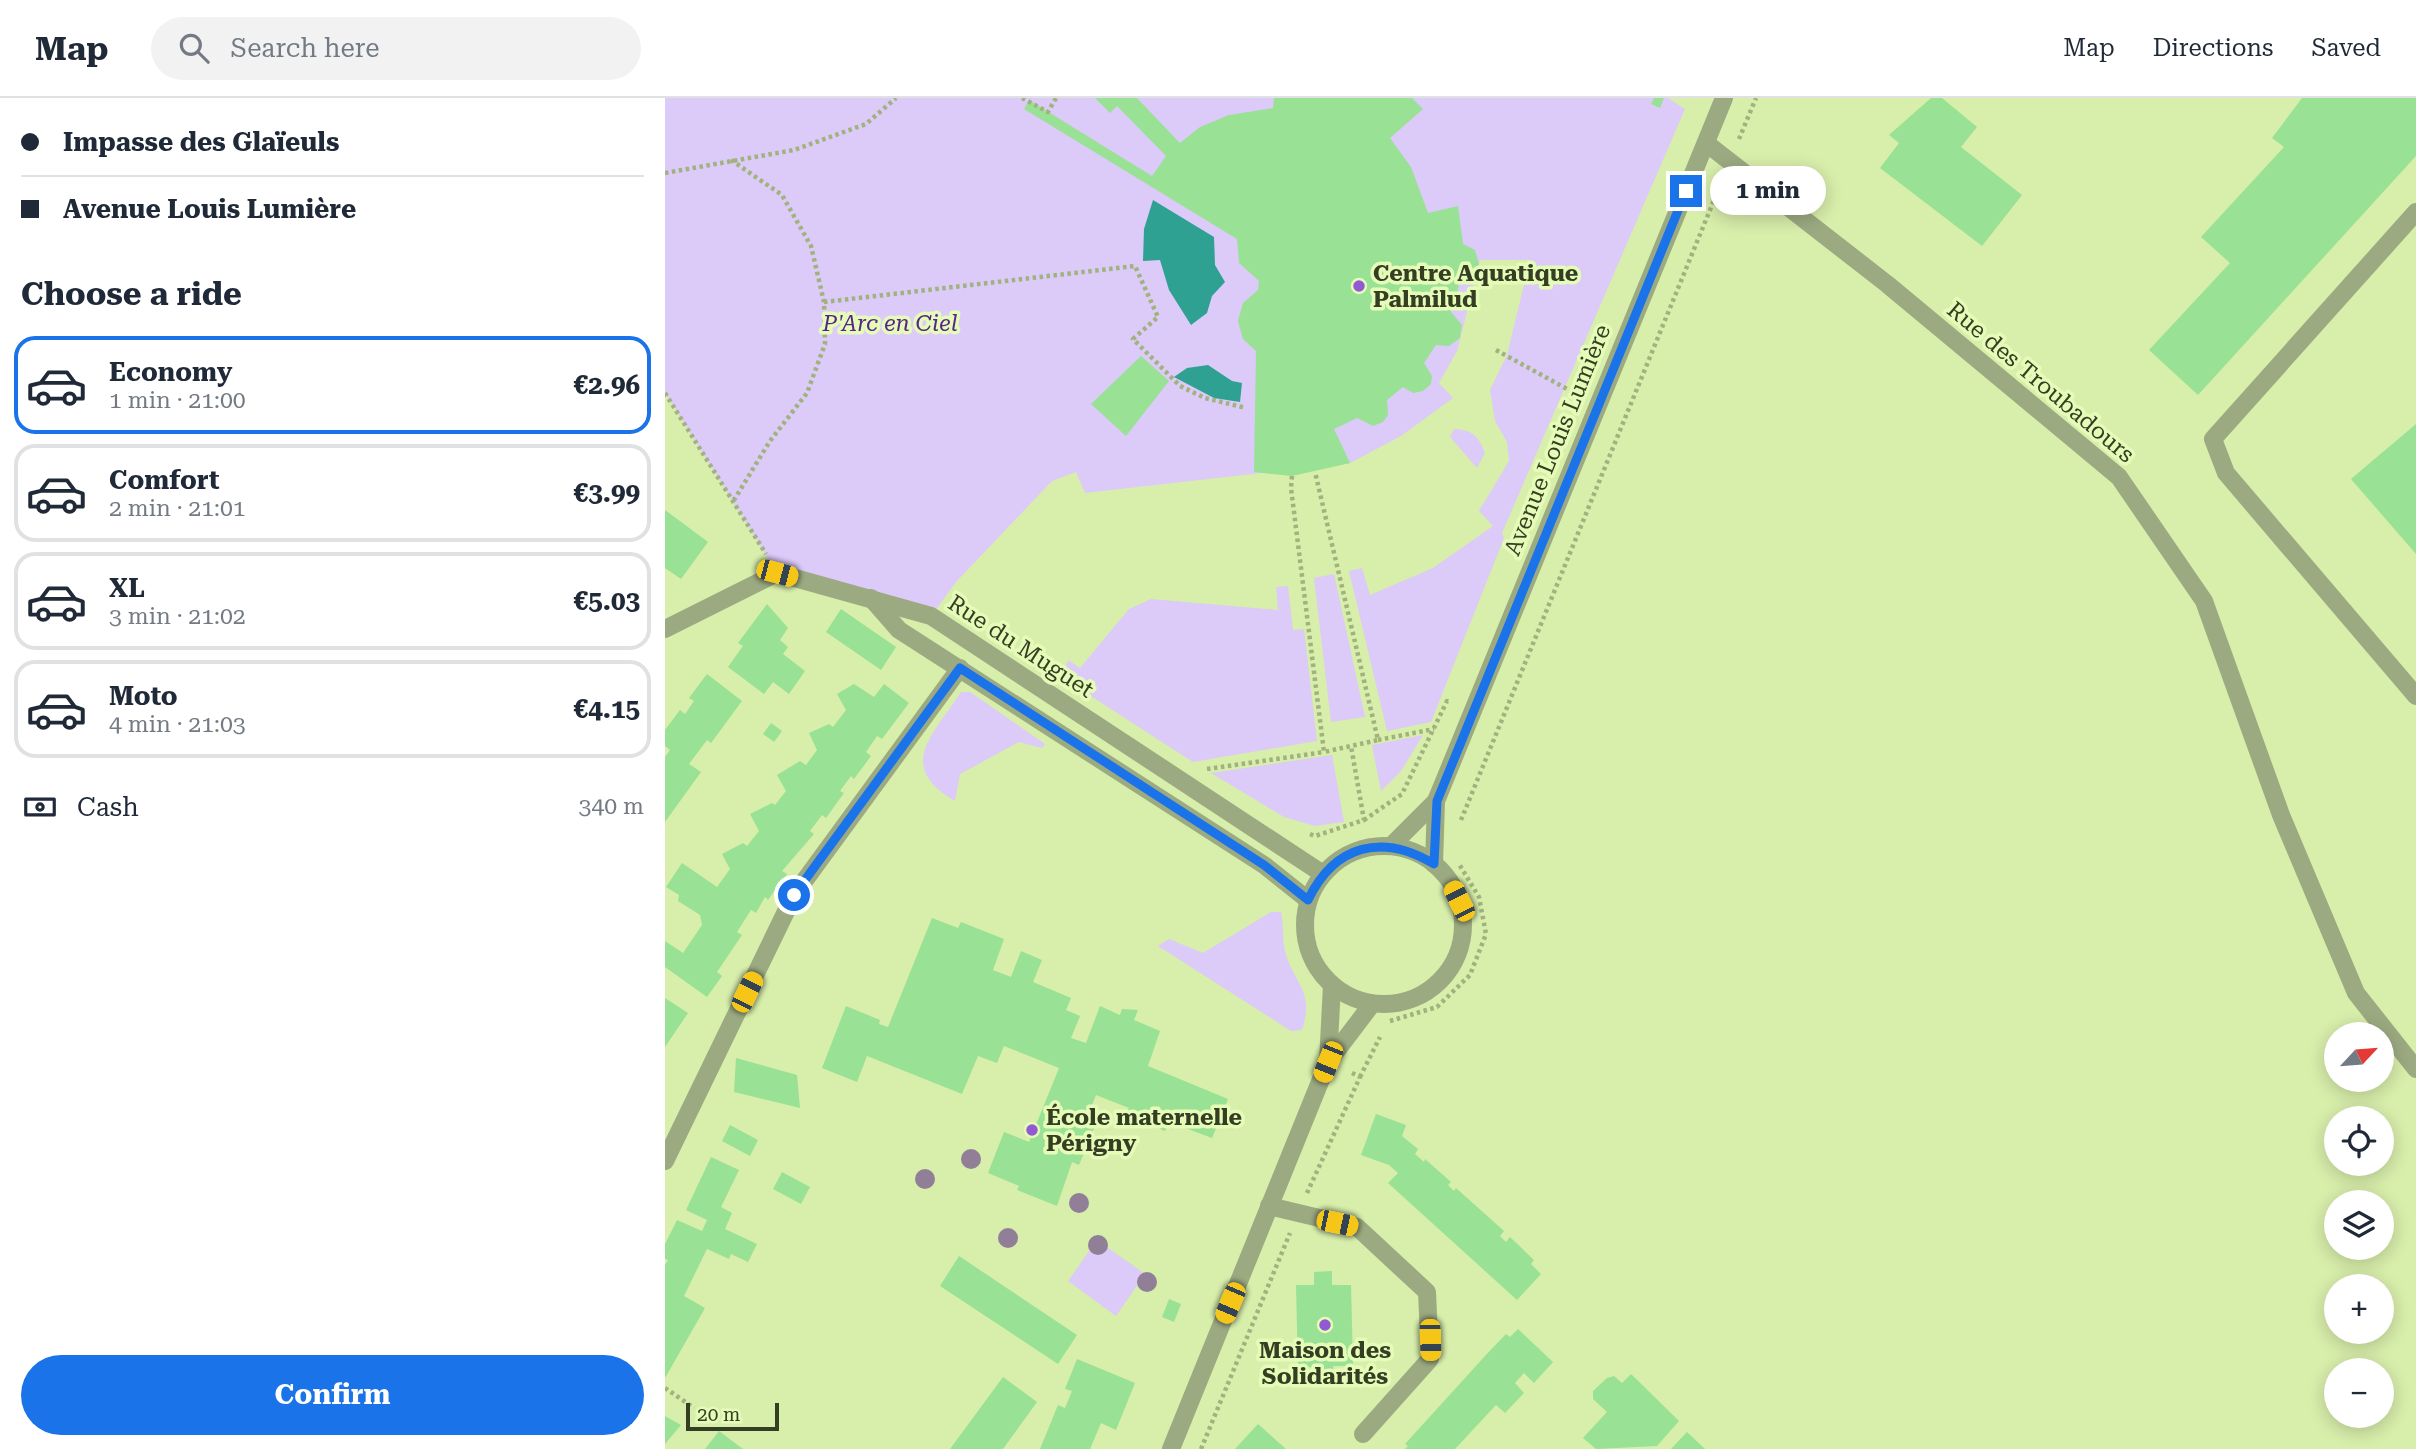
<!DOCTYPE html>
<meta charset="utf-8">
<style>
:root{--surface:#fff;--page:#f2f2f3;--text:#1f2937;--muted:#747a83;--line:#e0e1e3;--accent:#1a73e8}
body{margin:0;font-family:"Roboto Serif",serif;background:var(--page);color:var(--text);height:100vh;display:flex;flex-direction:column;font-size:26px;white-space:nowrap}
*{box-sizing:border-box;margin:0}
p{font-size:23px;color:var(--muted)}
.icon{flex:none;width:38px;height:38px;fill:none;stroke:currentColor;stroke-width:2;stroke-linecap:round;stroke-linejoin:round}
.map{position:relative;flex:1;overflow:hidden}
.sheet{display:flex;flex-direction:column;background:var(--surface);width:665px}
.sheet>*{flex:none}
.banner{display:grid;align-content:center;height:154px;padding:0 21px;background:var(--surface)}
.needle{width:46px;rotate:64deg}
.fabs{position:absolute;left:1659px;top:924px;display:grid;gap:14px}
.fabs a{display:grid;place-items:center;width:70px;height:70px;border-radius:50%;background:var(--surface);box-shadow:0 4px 18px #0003;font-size:35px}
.scale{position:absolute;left:21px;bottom:18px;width:93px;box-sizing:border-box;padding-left:7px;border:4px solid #353e23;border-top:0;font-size:19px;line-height:24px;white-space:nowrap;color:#353e23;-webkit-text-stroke:5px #e5fbb8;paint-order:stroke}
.end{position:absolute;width:32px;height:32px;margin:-16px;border:9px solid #1a73e8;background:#fff;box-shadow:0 0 0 4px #fff}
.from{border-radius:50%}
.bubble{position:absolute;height:49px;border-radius:24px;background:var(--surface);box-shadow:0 4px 18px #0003;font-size:23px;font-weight:700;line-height:49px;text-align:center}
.car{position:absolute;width:21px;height:42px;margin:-21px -10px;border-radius:9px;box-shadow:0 0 5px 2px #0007;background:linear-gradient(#f5c518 24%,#345 0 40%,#f5c518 0 76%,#345 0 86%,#f5c518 0)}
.banner b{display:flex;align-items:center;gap:24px;height:66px;font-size:26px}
.banner b+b{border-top:2px solid var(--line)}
.banner i{width:18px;height:18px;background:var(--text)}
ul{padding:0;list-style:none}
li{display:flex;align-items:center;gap:21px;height:98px;margin:0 14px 10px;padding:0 7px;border:4px solid var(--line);border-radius:21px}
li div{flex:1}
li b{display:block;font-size:26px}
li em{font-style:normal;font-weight:700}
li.active{border-color:var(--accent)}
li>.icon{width:63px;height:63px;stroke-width:1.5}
h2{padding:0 21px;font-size:32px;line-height:84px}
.pay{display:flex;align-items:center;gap:18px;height:77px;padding:0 21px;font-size:26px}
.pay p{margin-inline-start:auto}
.button{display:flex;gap:14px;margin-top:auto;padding:14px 21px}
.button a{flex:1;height:80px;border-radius:42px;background:var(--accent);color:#fff;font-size:28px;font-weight:700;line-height:80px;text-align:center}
header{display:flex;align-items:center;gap:42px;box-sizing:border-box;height:98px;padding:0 35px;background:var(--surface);border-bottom:2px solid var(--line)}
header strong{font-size:33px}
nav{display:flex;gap:38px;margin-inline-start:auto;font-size:24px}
.search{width:490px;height:63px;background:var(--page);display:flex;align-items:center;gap:18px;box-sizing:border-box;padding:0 24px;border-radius:38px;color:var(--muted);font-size:26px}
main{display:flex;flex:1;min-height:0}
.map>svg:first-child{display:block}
.green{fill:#dccaf8}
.water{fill:#2ea193}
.building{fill:#99e194}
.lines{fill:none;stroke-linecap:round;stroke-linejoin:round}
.path{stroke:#a0b27d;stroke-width:4.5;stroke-dasharray:3.5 3.5;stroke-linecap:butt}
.minor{stroke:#9caa82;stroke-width:18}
.tree{fill:#917f98}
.route{stroke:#1a73e8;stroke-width:9}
.poi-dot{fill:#925ad2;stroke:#e5fbb8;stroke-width:2.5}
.labels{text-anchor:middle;stroke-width:7;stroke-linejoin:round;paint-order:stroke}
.poi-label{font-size:23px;font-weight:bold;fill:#353e23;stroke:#e5fbb8;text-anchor:start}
.park-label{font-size:23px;font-style:italic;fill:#572589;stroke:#e5fbb8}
.street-label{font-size:23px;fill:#353e23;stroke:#e5fbb8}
</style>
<header>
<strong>Map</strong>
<div class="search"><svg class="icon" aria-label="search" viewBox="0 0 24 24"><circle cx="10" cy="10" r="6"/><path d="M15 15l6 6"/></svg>Search here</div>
<nav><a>Map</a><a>Directions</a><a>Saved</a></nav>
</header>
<main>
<section class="sheet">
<div class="banner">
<b><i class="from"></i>Impasse des Glaïeuls</b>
<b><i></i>Avenue Louis Lumière</b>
</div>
<h2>Choose a ride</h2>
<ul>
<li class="active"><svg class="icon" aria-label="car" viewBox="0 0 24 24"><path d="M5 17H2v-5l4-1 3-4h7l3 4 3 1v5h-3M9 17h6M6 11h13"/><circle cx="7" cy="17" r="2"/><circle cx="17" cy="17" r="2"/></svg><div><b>Economy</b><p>1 min · 21:00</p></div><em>€2.96</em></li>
<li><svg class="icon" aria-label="car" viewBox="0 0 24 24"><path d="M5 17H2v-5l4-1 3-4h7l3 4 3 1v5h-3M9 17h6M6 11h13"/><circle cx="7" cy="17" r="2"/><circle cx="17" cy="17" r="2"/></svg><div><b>Comfort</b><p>2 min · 21:01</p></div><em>€3.99</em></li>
<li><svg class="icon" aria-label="car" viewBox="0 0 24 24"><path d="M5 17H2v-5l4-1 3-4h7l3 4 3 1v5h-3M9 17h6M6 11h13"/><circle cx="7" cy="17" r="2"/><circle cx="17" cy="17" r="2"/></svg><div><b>XL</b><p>3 min · 21:02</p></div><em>€5.03</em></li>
<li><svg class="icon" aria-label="car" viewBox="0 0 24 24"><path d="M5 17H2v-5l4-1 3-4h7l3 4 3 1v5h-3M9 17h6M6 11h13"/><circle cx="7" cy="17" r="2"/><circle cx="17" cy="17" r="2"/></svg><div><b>Moto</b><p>4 min · 21:03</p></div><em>€4.15</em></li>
</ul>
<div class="pay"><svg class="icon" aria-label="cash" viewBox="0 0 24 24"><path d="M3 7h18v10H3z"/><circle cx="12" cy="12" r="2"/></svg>Cash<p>340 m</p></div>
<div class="button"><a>Confirm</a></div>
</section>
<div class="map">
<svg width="1751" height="1351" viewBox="0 0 1751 1351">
<rect width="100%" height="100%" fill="#d8eeab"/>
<g class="green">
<path d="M0,0H1003L1020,11L837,435L839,440L766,624L722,633L684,473L697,470L705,497L768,470L828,428L814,413L844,363L842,344L830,323L825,292L842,257L865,162H815L792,253L774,285L788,300L736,338L685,365L420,395L411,374L387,383L291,484L266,518L112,475L0,295Z"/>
<path d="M789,331C808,332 813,338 820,355L812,370L785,339Z"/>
<path d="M669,476L700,619L666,624L649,480Z"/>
<path d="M623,488L628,532L639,531L652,643L528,664L404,584L399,573L403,562L415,570L464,511L486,501L613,512L611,489Z"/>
<path d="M296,594H305L380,646L377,650L354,644L295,676L290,703C230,668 268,637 296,594Z"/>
<path d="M758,637L736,673L716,693L707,647Z"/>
<path d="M667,657L679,724L650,728L619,719L546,675Z"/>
<path d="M606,814H616C619,827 617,840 620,853C629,887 650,892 637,932L626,933L493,848L504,841L538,855Z"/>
<path d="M432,1142L480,1176L451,1218L403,1183Z"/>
</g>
<g class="water">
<path d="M488,102L549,139L550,167L560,184L547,198L542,215L526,227L504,192L495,162L478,163L479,131Z"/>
<path d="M543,267L567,283L577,285L575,304L549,300L509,279L522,270Z"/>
</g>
<g class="building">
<path d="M430,0H472L515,45L535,29L564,17L608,10L609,0H747L758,11L725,40L746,69L763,115L793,108L798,146L810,152L814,166L808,176L796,180L786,214L797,227L795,240L784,248L771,247L759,265L767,278L766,286L758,293L748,295L738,289L722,302L723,317L718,324L708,328L692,320L669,331L685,365L627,378L589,374L591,253L578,241L573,223L578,205L593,192L594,183L574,165L572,141L359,11L364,2L487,78L501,58L452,8L445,15Z"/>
<path d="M989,0H999L995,10L986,6Z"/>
<path d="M1266,0H1277L1312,29L1296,49L1357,97L1317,148L1215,70L1234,45L1224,37Z"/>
<path d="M1637,0H1751V58L1533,297L1484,252L1565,165L1536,139L1619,49L1607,40Z"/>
<path d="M476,258L504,283L461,338L426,306Z"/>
<path d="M1751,326V456L1686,381Z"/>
<path d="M0,412L43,444L16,481L0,470Z"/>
<path d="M102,506L123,530L115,542L123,549L118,556L140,573L124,596L108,584L99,596L63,569L78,548L73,545Z"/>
<path d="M176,511L231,549L216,572L161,534Z"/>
<path d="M42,576L77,603L46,645L42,642L24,666L36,674L0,724V659L5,652L0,648V632L15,612L20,616L29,603L24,600Z"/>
<path d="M189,586L209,599L219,586L244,605L217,641L212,638L201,654L206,658L189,681L186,678L175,693L179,695L161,720L157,717L145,733L149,736L117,773L122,776L103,802L100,799L91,815L86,812L72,834L77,837L52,874L57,878L42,899L0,869V843L18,855L37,827L35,817L13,803L14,797L1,789L17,765L52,789L65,771L57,756L78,745L82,748L94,733L85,716L107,705L110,707L121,693L112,677L135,663L141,667L152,652L144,635L164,626L168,629L181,612L172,596Z"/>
<path d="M106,625L117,633L109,644L98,636Z"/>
<path d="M267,820L293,830L296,824L339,841L328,872L346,879L356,853L377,862L368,884L406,900L401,912L415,918L406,940L421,945L435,908L455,917L457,911L473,912L469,922L495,933L483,968L563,1001L547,1040L504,1024L500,1033L460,1017L464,1010L431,997L420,1024L430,1028L414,1067L407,1064L392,1108L352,1092L354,1088L323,1075L339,1034L364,1044L394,970L339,948L332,965L313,958L297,996L202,958L192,984L157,970L181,908L215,922L214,926L223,929Z"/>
<path d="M0,900L23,915L0,949Z"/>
<path d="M71,960L132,977L135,1010L69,994Z"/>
<path d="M711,1016L741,1027L737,1038L753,1051L750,1056L759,1064L760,1061L786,1084L783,1087L789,1093L791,1090L839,1133L835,1138L841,1144L845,1139L869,1162L866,1166L876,1176L852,1202L723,1085L733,1075L724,1067L696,1057Z"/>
<path d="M65,1027L93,1042L85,1058L57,1043Z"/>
<path d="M46,1059L74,1072L56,1109L67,1115L60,1131L92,1146L83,1164L66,1156L64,1161L42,1151L19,1198L40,1210L0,1280V1167L3,1162L0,1161V1146L12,1122L37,1133L42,1122L21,1112Z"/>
<path d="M117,1074L145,1089L136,1106L108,1091Z"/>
<path d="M294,1158L412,1237L393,1266L275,1188Z"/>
<path d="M667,1173V1187H686L688,1268H668L669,1275L651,1276V1269L633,1270L631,1187H649V1174Z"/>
<path d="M504,1201L516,1206L509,1224L497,1219Z"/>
<path d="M853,1231L888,1264L869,1285L859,1275L850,1285L859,1295L840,1315L831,1307L790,1351H740L743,1348L740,1346L820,1258L841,1236L845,1239Z"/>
<path d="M412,1261L470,1285L451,1332L436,1325L425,1351H375L393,1307L400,1310L407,1293L400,1291Z"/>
<path d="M966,1276L1014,1323L992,1348L931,1351L918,1340L942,1314L928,1301V1293L942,1280L949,1278L957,1285Z"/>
<path d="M338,1279L372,1304L338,1351H285Z"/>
<path d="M0,1318L16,1327L0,1346Z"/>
<path d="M593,1326L621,1351H570Z"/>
<path d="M54,1333L78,1351H40Z"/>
<path d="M1022,1334L1040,1351H1006Z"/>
</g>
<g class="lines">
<g class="path">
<path d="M357,0L383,14L391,0"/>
<path d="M1074,41L1091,0"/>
<path d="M66,62L117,97L146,148L159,204L160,246L142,295L105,343L69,402"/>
<path d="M0,75L129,52L201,26L231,0"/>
<path d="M159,204L470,168L493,219L468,241L515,288L540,300L581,310"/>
<path d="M831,252L913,297"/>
<path d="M0,295L101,456"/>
<path d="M627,378L626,390L659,654L713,642L650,374"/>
<path d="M713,642L769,631"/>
<path d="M542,671L659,654"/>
<path d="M699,722L737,696L782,603L786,605"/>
<path d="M796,722L1056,85"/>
<path d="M645,736L650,738L699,722L686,648"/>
<path d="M725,923L772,909L805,877L821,836L814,799L794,766"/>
<path d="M695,979L715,939"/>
<path d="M642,1095L695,979L685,974"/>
<path d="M0,1290L29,1310"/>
<path d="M536,1351L625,1135"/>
</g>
<g class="minor">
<path d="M1041,45L1222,186L1454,379L1539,503L1616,717L1691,895L1751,971"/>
<path d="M1751,114L1548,341L1561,375L1751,598"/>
<path d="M206,500L234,532L599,767L643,802"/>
<path d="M0,531L112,475L266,518L658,776"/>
<path d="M726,748L771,703"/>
<circle cx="719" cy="827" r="79"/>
<path d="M769,766L771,703L1059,0"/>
<path d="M663,964L667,887"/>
<path d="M0,1063L129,797L295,570"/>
<path d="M604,1108L692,1129L762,1194L765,1261L698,1336"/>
<path d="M506,1351L663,964L707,906"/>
</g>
</g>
<g class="tree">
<circle cx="306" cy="1061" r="10"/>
<circle cx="260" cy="1081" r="10"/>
<circle cx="414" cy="1105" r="10"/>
<circle cx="343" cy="1140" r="10"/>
<circle cx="433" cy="1147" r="10"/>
<circle cx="482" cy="1184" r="10"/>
</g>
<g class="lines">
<path class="route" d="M129,797L295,570L599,767L643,802C670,746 718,735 769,766L772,703L1021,93"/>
</g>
<g class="poi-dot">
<circle cx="694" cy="188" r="7"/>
<circle cx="367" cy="1032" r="7"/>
<circle cx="660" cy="1227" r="7"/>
</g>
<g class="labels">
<g class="poi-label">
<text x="708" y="183">Centre Aquatique<tspan x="708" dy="26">Palmilud</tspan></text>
<text x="381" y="1027">École maternelle<tspan x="381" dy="26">Périgny</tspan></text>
<text x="660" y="1260" text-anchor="middle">Maison des<tspan x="660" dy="26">Solidarités</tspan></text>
</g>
<g class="park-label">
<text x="225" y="233">P'Arc en Ciel</text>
</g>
<g class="street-label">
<text transform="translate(1376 284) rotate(40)" y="8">Rue des Troubadours</text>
<text transform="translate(892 342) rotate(-68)" y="8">Avenue Louis Lumière</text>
<text transform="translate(356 548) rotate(33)" y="8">Rue du Muguet</text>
</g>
</g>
</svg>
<div class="fabs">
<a><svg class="needle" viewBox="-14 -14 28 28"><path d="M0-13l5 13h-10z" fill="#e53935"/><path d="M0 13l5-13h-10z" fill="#747a83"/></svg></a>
<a><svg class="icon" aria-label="locate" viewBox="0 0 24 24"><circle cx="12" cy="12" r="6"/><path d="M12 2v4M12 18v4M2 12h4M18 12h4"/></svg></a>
<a><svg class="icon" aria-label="layers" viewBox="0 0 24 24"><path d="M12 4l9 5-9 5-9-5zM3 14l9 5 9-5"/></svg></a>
<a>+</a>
<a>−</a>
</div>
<div class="scale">20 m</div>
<i class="end from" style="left:129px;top:797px"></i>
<i class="end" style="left:1021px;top:93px"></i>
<div class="bubble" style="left:1045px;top:68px;width:116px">1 min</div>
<i class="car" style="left:112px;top:475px;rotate:105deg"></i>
<i class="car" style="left:794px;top:803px;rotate:334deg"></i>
<i class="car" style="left:82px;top:894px;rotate:26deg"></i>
<i class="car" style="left:663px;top:964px;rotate:202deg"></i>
<i class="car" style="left:672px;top:1125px;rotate:102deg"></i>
<i class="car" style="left:565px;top:1205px;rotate:203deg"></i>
<i class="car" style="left:765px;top:1242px;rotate:178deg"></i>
</div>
</main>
